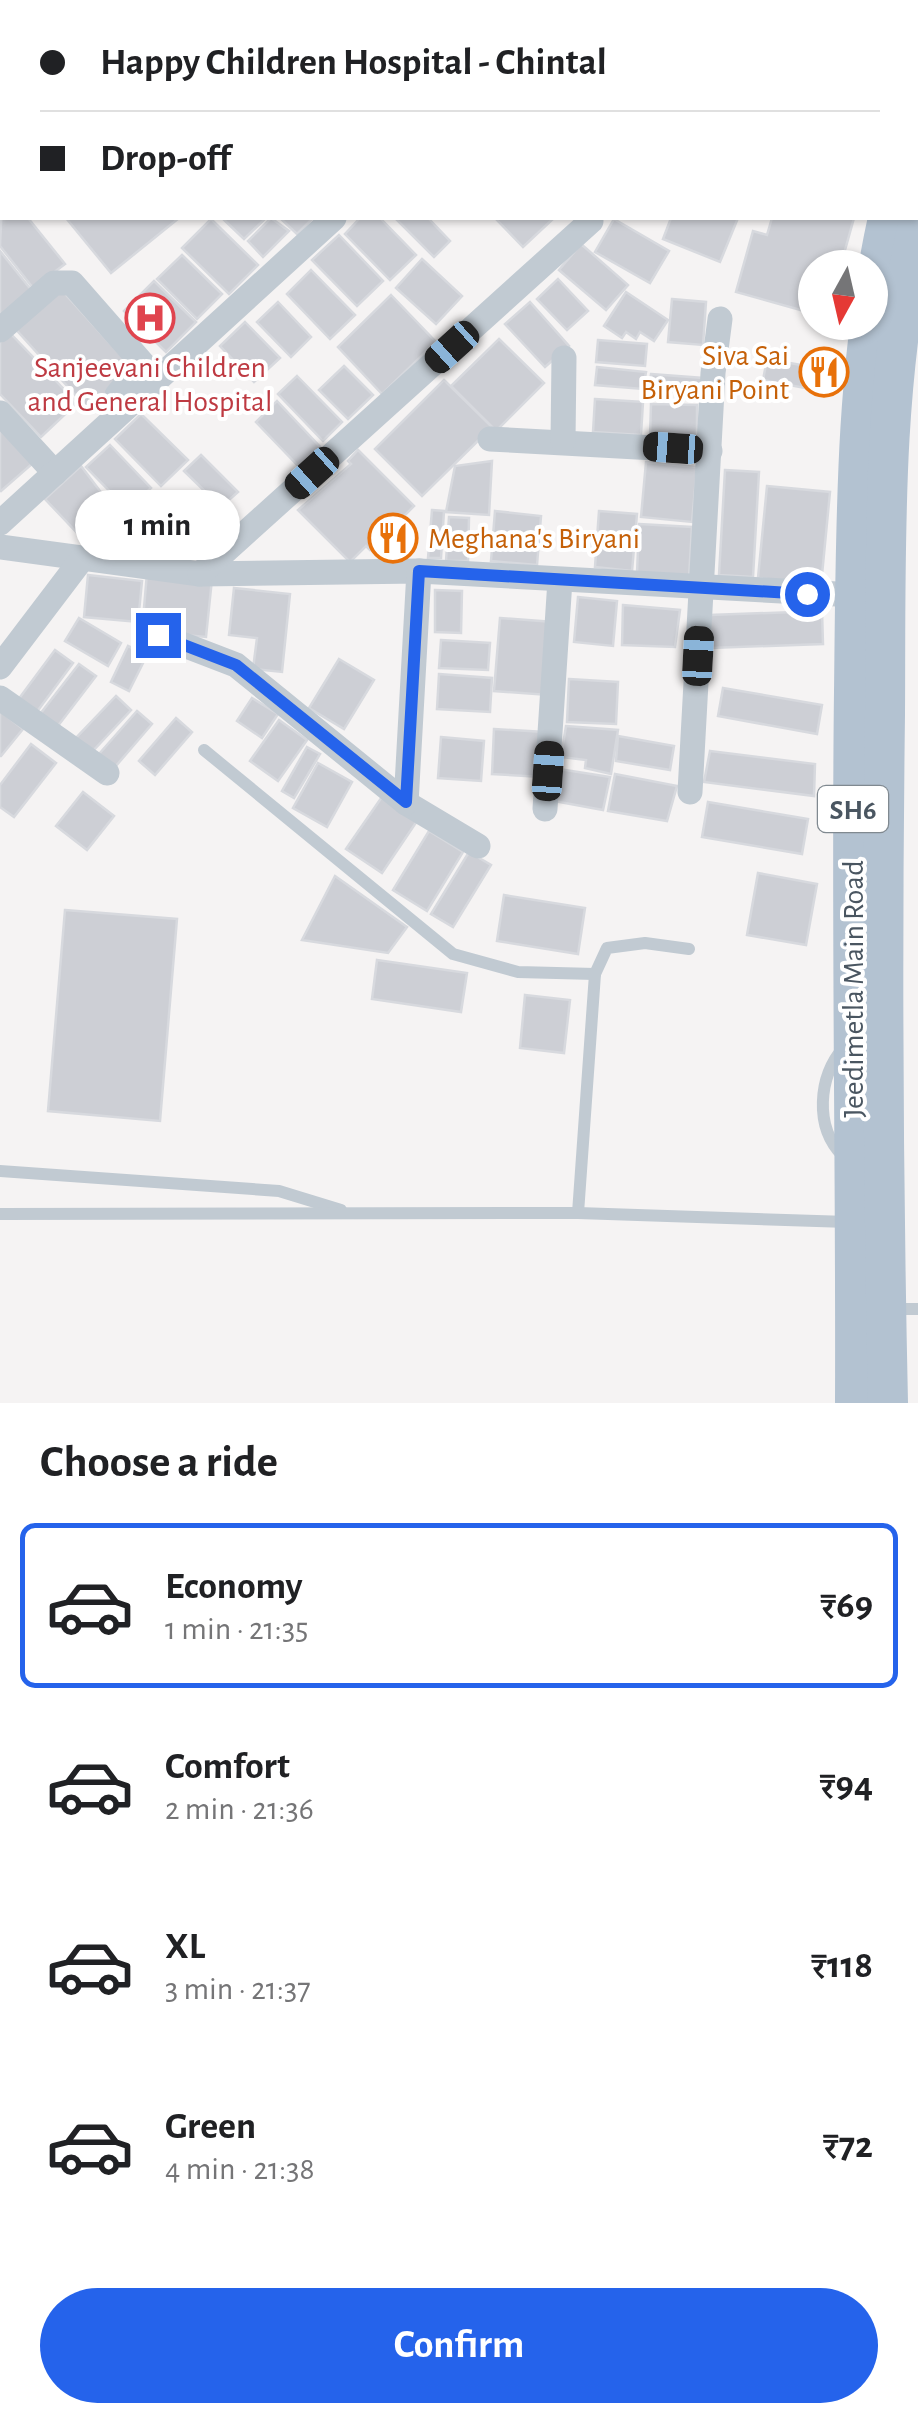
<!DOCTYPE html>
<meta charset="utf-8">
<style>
:root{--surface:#fff;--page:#f2f2f2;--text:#202124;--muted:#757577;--line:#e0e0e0;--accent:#2563eb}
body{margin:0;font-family:"Alegreya Sans",sans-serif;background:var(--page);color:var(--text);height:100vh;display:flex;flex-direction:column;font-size:38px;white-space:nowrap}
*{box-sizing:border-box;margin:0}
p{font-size:32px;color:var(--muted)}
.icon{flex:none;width:55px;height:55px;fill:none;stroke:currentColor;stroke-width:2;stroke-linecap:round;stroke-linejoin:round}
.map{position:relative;height:1403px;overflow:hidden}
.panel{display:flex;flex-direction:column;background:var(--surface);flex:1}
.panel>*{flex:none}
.hud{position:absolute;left:0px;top:0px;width:920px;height:220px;box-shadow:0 2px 8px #0004;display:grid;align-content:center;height:220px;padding:0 40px;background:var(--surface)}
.needle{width:65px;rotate:188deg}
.tools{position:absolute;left:798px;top:250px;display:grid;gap:20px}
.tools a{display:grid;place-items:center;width:90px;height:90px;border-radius:50%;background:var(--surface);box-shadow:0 2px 8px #0004;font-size:50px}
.end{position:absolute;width:45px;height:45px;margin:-22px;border:12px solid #2563eb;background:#fff;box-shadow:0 0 0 5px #fff}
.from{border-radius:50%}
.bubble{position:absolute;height:70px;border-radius:35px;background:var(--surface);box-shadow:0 2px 8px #0004;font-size:32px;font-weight:700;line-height:70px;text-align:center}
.car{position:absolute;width:30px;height:60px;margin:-30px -15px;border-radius:12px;box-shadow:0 0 8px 2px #0007;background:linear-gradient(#222 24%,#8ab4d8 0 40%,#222 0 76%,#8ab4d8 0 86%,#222 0)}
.hud b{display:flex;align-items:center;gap:35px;height:95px;font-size:38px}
.hud b+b{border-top:2px solid var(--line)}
.hud i{width:25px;height:25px;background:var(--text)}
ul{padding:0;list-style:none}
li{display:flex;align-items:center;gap:30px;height:165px;margin:0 20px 15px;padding:0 20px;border:5px solid transparent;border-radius:15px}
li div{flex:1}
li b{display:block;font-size:38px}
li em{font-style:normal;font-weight:700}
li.on{border-color:var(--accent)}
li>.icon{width:90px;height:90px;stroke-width:1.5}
h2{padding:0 40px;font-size:45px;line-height:120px}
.action{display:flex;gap:20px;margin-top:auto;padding:20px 40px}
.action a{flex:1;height:115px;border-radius:60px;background:var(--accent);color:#fff;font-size:40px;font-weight:700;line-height:115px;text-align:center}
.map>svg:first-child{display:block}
.building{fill:#cdcfd5;stroke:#d7d9de;stroke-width:2.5}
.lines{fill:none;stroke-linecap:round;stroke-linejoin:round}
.lane{stroke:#c1cad2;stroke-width:12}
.street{stroke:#c1cad2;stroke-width:25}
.primary{stroke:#b3c2d1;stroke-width:40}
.route{stroke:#2563eb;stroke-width:12}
.labels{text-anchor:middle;stroke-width:8;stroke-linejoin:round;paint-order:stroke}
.shield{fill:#fff;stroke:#808990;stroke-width:2.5}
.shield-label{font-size:28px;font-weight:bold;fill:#4a5661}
.food-label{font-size:30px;fill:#c56008;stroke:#fff;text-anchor:end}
.health-label{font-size:30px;fill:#be3a42;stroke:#fff}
.street-label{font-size:30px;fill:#4a5661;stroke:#fff}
</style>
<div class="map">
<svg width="918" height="1403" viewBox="0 0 918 1403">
<rect width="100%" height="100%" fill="#f5f3f3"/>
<g class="building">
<path d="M2,201V218H28L65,264L33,288L0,246Z"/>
<path d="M66,218H179L111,273Z"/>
<path d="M222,218H266L244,239Z"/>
<path d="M271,218L289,231L263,257L248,241Z"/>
<path d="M280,218H313L297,234Z"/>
<path d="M360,218H380L416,255L390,280L345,234Z"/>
<path d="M395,218H428L450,241L434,257Z"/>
<path d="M495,218H554L523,247Z"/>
<path d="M671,218H738L720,262L663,239Z"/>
<path d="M772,218H854L840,268H815V314L736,292L753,231L767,235Z"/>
<path d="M211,219L258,265L229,294L182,248Z"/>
<path d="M614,219L669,251L650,283L595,252Z"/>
<path d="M339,235L383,281L357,306L312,260Z"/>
<path d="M581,244L628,285L606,310L559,270Z"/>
<path d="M0,251L32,291L0,316Z"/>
<path d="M182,255L222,294L197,319L157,279Z"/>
<path d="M422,259L462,296L436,324L396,288Z"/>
<path d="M311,270L355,315L330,339L287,294Z"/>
<path d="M558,279L588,311L567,330L537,299Z"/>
<path d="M154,281L196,322L166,352L124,311Z"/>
<path d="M57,285L133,369L88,409L12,325Z"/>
<path d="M626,292L668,320L654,341L640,332L636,339L626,332L622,338L604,326Z"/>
<path d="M391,295L436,342L382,394L338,347Z"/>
<path d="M672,299L706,302L703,345L668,342Z"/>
<path d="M278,302L311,337L291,357L257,322Z"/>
<path d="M530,302L569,346L545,367L505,324Z"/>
<path d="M245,322L280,358L254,382L220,346Z"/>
<path d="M10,333L77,403L41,437L0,394V342Z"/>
<path d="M499,339L544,383L496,431L451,386Z"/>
<path d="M598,340L647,344L645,366L596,362Z"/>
<path d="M767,359L830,370L826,392L763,380Z"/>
<path d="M344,366L373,395L348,419L319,390Z"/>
<path d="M597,367L646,372L643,389L595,385Z"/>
<path d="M651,374L703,378L701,394L649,390Z"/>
<path d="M297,376L342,422L323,441L278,394Z"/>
<path d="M444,380L492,427L422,496L375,449Z"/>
<path d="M595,399L643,402L641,435L593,432Z"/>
<path d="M277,401L324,451L303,471L256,422Z"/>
<path d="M651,404L697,405V438L650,437Z"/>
<path d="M141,414L188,460L161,486L115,439Z"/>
<path d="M0,428L32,464L1,491L0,490Z"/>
<path d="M110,445L151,488L128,510L86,467Z"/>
<path d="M358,450L414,506L370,550L366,546L350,562L298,510L351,464L348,461Z"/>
<path d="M201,455L238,492L221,507L184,471Z"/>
<path d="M492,461L489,515L446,512L455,466Z"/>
<path d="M646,462L697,467L692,522L641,517Z"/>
<path d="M81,466L113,508L81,537L45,499Z"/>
<path d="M725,470L759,472L753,577L719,575Z"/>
<path d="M767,486L830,492L821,585L758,578Z"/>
<path d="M432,510L444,511L441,558H428Z"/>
<path d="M145,511L194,516L190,540L130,530Z"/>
<path d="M495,511L541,516L537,565L491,561Z"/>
<path d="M599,511L637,514L632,571L595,567Z"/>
<path d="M449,517L469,518L468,561H446Z"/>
<path d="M639,524L692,527L689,577L637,574Z"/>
<path d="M147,573L212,579L206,637L142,631Z"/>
<path d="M88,575L142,581L138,622L84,617Z"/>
<path d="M234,588L290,594L282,672L253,669L257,638L229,635Z"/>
<path d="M435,590L462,591L461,633L435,632Z"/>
<path d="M578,597L617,601L613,646L574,642Z"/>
<path d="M623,605L680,610L675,647L622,645Z"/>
<path d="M822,611L823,644L711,648L710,615Z"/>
<path d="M79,618L121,643L108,666L65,641Z"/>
<path d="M500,618L553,622L548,695L494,691Z"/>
<path d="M441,640L490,643L488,670L439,668Z"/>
<path d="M128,646L147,655L129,691L111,682Z"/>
<path d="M55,650L73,663L33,717L15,704Z"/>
<path d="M339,659L374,680L344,729L309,708Z"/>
<path d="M79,664L96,676L54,731L37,718Z"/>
<path d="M439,674L492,678L490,712L437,709Z"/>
<path d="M569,679L618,682L616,724L567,722Z"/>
<path d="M723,688L822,705L817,734L718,716Z"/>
<path d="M116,696L131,710L91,753L75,739Z"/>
<path d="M252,698L278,714L262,738L237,721Z"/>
<path d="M0,711L23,729L1,756H0Z"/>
<path d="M137,711L152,724L115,767L99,754Z"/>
<path d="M176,718L192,732L155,775L139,761Z"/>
<path d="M279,720L307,740L278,781L250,761Z"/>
<path d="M566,726L618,730L611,774L585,768L586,760L561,757Z"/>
<path d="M494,729L544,732L541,777L492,774Z"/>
<path d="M618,736L674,746L670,770L616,761Z"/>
<path d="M441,737L484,741L481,781L438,778Z"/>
<path d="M31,744L56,763L14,817L0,807V785Z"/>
<path d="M307,747L320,754L294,798L282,791Z"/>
<path d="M710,751L815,764L814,796L704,782Z"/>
<path d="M318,763L352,782L327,827L293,808Z"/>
<path d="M559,769L610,777L603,810L554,801Z"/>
<path d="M615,774L677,786L667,821L608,811Z"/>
<path d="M83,792L114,816L87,850L56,826Z"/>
<path d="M384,794L419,818L382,873L346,849Z"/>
<path d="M708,802L808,819L802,854L702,837Z"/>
<path d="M429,831L463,852L427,911L393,890Z"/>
<path d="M469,852L491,865L453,927L431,914Z"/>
<path d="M758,873L817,884L806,945L747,935Z"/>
<path d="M335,876L407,927L388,953L302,940Z"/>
<path d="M504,895L585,908L578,954L497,941Z"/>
<path d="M65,910L177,919L160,1121L48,1111Z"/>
<path d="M377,960L467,973L461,1012L372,999Z"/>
<path d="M525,995L570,1000L564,1053L520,1048Z"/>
</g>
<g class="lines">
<g class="lane">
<path d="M204,750L453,954L518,972L595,974"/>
<path d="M843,1156C814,1127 818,1077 844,1047"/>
<path d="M0,1171L279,1191L341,1210"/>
<path d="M578,1213L595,974L607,948L645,943L689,949"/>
<path d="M0,1214L578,1213L848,1222"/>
<path d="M891,1309H918"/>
</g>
<g class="street">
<path d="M745,0L752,2"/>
<path d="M207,2L210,0"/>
<path d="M494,2L495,0"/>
<path d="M623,2L624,0"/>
<path d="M832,2L833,0"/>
<path d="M0,171L2,169"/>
<path d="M0,330L54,283H72L143,364L117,395"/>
<path d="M0,413L55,473"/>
<path d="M490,439L710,451"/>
<path d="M563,441L564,358"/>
<path d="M0,523L334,218"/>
<path d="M0,547L200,574L419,571L855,595"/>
<path d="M200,574L591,221"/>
<path d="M158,635L236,665L406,803L478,846"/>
<path d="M0,667L82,559"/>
<path d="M0,698L107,773"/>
<path d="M690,792L713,373L720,319"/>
<path d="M406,803L419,571"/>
<path d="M545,809L560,580"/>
</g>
<g class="primary">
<path d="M918,106V105"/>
<path d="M855,1403C856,1166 851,929 854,692C856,535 854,372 888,218"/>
<path d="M888,1403C883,1173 882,944 885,715C886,552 881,384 918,225"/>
</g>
</g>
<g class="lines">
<path class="route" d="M158,635L236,665L406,802L419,571L807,594"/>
</g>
<defs>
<g id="hospital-ring" transform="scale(2.5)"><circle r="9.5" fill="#fff" stroke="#e0444e" stroke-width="1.5"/><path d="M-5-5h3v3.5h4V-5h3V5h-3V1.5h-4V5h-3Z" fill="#e0444e"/></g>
<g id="restaurant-ring" transform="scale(2.5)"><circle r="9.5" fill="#fff" stroke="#e8710a" stroke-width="1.5"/><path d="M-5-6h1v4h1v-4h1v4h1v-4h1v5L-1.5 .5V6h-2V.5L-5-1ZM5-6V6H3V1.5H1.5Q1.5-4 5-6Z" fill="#e8710a"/></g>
</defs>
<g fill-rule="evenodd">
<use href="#hospital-ring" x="150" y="318"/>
<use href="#restaurant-ring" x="824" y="372"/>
<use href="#restaurant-ring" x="393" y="538"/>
</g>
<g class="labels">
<rect class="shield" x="818" y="786" width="70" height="46" rx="8"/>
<g class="shield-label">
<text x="853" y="819">SH6</text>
</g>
<g class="food-label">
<text x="789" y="365">Siva Sai<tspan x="789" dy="34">Biryani Point</tspan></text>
<text x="428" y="548" text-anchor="start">Meghana's Biryani</text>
</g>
<g class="health-label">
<text x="150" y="377">Sanjeevani Children<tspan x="150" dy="34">and General Hospital</tspan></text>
</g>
<g class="street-label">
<text transform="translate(853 989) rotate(-90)" y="10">Jeedimetla Main Road</text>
</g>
</g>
</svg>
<div class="tools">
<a><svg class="needle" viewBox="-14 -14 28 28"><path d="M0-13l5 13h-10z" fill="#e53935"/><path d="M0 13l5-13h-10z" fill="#757577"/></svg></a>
</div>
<i class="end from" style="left:807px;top:594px"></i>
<i class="end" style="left:158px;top:635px"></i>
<div class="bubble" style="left:75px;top:490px;width:165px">1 min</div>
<i class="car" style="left:452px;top:347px;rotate:228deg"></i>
<i class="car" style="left:673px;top:448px;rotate:274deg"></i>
<i class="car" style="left:312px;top:473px;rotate:228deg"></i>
<i class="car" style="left:698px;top:656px;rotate:3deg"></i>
<i class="car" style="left:548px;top:771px;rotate:4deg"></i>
<div class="hud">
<b><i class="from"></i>Happy Children Hospital - Chintal</b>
<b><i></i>Drop-off</b>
</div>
</div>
<section class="panel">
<h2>Choose a ride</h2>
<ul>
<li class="on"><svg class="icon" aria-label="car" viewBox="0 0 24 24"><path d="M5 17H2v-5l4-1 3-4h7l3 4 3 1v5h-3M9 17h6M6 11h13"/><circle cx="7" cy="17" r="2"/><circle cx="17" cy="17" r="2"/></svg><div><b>Economy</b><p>1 min · 21:35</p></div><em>₹69</em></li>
<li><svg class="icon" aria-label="car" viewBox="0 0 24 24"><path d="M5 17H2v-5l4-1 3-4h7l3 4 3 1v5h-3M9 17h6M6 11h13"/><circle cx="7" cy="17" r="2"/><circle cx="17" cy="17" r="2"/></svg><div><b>Comfort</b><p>2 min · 21:36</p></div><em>₹94</em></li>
<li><svg class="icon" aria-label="car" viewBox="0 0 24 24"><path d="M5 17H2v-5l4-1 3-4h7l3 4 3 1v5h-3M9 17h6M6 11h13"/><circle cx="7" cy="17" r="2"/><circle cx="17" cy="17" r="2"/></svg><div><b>XL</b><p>3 min · 21:37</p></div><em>₹118</em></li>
<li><svg class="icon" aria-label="car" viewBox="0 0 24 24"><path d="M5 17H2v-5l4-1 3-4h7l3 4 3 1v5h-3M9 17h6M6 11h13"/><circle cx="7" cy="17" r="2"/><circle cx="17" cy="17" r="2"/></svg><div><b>Green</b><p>4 min · 21:38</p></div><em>₹72</em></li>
</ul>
<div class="action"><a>Confirm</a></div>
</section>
